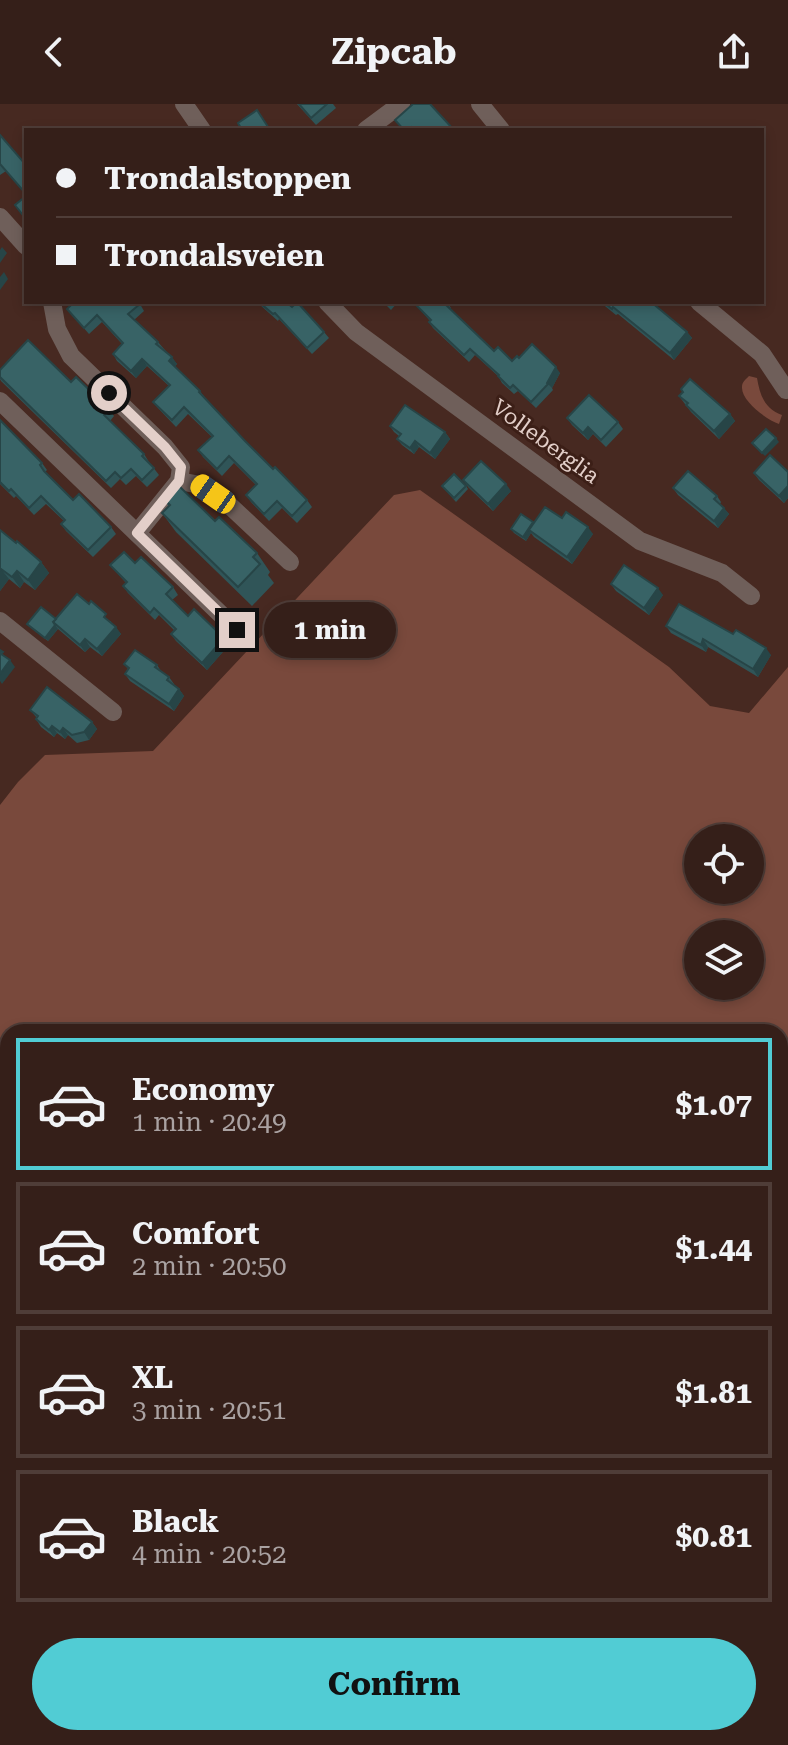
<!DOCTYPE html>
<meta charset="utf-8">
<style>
:root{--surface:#351f19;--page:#3d2722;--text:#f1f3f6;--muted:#aaa2a2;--line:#4f3d38;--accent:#51ccd4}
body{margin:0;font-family:"Roboto Serif",serif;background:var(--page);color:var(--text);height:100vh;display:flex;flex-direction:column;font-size:30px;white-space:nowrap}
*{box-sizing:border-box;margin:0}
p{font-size:26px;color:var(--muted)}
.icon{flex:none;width:44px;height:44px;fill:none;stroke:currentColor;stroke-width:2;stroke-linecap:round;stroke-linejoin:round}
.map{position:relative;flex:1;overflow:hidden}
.sheet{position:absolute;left:0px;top:920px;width:788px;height:722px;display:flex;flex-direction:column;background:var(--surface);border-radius:24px 24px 0 0;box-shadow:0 4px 12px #0003,0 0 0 2px var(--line)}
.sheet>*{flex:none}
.guide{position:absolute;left:24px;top:24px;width:740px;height:176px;border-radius:0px;box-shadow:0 4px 12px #0003,0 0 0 2px var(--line);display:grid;align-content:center;height:176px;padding:0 32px;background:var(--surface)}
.buttons{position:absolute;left:684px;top:720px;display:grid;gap:16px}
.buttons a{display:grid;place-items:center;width:80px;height:80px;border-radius:50%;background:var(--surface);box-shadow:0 4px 12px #0003,0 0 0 2px var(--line);font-size:40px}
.end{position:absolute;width:36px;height:36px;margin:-18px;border:10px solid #e3cfc9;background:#111;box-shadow:0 0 0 4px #111}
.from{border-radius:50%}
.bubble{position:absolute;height:56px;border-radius:28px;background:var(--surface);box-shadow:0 4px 12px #0003,0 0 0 2px var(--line);font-size:26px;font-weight:700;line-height:56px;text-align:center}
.car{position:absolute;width:24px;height:48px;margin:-24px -12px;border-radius:10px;box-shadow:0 0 6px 2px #0007;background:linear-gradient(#f5c518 24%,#345 0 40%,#f5c518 0 76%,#345 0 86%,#f5c518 0)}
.guide b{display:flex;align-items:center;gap:28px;height:76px;font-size:30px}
.guide b+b{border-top:2px solid var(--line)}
.guide i{width:20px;height:20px;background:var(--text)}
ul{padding:14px 0 0;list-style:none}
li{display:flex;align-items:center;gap:24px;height:132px;margin:0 16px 12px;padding:0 16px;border:4px solid var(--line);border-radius:0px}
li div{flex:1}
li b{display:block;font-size:30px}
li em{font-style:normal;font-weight:700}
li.selected{border-color:var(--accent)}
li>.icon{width:72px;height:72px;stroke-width:1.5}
.primary-button{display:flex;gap:16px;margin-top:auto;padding:16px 32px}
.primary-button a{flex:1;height:92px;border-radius:48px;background:var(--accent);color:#111;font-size:32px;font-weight:700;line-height:92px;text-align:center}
header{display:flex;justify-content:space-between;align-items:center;height:104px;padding:0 32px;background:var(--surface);font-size:36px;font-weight:700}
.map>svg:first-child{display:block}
.green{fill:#79493c;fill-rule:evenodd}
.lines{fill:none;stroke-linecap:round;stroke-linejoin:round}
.minor{stroke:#6f5f5a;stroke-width:18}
.wall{fill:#305558}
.shaded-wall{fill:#274547}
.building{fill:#386366;stroke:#274547;stroke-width:2}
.route{stroke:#e3cfc9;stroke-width:10}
.labels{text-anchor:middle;stroke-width:6;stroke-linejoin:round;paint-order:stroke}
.street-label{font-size:22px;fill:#e3cfc9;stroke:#3c1f17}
</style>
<header><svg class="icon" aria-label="back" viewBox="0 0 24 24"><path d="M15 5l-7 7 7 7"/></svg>Zipcab<svg class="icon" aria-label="share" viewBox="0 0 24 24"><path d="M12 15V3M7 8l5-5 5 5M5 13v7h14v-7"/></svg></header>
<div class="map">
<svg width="788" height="1641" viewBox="0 0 788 1641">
<rect width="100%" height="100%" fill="#472921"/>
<g class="green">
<path d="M749,272L757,274C760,292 765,305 782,311L779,320C767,316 741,297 742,283C742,278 745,276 749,272Z"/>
<path d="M420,386L669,563L710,602L749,609L788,563V1641H0V701L18,678L45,651L153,647L394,391ZM750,734V786H698V734ZM698,830H750V882H698ZM8,928H780V1634H8Z"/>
</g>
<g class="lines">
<g class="minor">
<path d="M184,0L202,26"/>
<path d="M480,0L501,26"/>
<path d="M366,26L401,0"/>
<path d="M0,113L26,142"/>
<path d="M52,198L57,225L71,252L165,343L181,363L179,377L137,429"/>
<path d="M327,198L356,228L640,437L722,469L751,492"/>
<path d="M699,198L762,250L786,286"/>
<path d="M0,297L237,526"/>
<path d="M179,377L200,381L227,399L290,458"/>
<path d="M0,517L113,608"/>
</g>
</g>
<g class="wall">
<path d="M297,0H333L336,4L316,21Z"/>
<path d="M0,31L26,61V91L6,67L0,71Z"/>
<path d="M253,198H286L324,228L329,234L312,250L279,215L278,217L259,200L258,201Z"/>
<path d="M383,198H398L391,206Z"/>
<path d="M447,198L451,204L450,205L494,247L512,257L519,254L560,269L552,284L553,286L536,304L518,287L514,290L502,279L498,272L475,251L469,258L433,224L429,218L430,217L417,202Z"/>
<path d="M600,198H651L687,228L692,234L674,256L618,210L616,211Z"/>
<path d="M140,200L144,207L134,216L158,238L177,260L175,262L200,287L205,294L245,337L273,365L307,396L312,403L297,419L282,404L269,417L251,398L246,391L256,381L234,359L222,372L203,353L198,346L212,333L188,310L176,323L158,304L153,298L169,282L147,262L136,274L117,257L113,250L122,240L102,218L89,230L67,205Z"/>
<path d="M0,266L71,278L109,305L114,312L110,317L144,350L149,358L159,371L147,383L136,372L126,381L120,375L111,384L1,277L0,275Z"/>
<path d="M679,292L730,310L735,317L719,335L691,308Z"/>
<path d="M567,314L618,318L623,325L606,343L593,330L588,336L572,321Z"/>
<path d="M0,316L42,359L47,366L45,368L73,396L111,423L116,430L93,453L66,427L61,420L64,417L46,400L34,411L16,392L14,394L0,380Z"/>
<path d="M390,322L445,328L450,335L435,355L419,343L414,350L402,341L397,335L399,332L394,328Z"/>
<path d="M788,368V394L784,399L759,376L754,369Z"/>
<path d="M463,376L511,387L493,407L468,383Z"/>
<path d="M442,382H466L468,385L456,398Z"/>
<path d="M673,384L717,392L721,398L720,400L729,410L718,424L678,391Z"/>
<path d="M163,394L215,417L257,449L270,468L268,471L274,479L252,502L176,428L162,409L169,403Z"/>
<path d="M562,414L593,430L572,460L534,433L531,429L526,437L514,429L511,425L534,419Z"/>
<path d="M0,426L41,458L49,469L35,486L24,478L20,484L9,475L0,487Z"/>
<path d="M135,459L173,483L178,491L172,496L188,512L224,534L229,541L207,566L176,537L171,530L174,526L159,511L155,516L128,489L123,482L126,479L110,461Z"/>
<path d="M611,480L663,491L649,511L616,487Z"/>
<path d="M56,515L111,517V518L121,530L102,552L90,543L85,548L58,525L48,537L30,523L27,520Z"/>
<path d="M666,522L771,551L758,573L708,543L706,548L671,529Z"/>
<path d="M124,560L157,561L161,567L169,573L174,580V581L179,585L184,592L174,607L130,577L125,570L128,565Z"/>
<path d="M30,606L92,618L97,625L89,636L77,639L68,631L65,635L57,629L54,633L41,623L36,615L37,614Z"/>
</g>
<g class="shaded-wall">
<path d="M2,143L7,149L0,159V146Z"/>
<path d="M4,168L8,175L0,186V173Z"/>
<path d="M687,228L692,234L674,256L670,249Z"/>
<path d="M172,253L177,260L174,264L169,257Z"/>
<path d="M142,255L147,262L136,274L131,267Z"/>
<path d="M556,263L560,269L552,284L547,279Z"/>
<path d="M730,310L735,317L719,335L714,327Z"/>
<path d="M588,323L593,330L588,336L583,329Z"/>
<path d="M445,328L450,335L435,355L430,349Z"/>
<path d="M776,334L779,338L765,352L762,349Z"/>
<path d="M415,337L419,343L414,350L410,344Z"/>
<path d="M506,380L511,387L493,407L488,400Z"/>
<path d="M788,382V394L784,399L779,392Z"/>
<path d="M724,404L729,410L718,424L714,417Z"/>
<path d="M533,418L536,422L529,426L531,429L526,437L523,433Z"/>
<path d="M588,423L593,430L572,460L567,453Z"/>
<path d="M41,458L49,469L35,486L28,476Z"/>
<path d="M1,465L9,475L0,487V467Z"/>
<path d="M17,467L24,478L20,484L12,473Z"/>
<path d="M658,484L663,491L649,511L644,504Z"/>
<path d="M55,521L58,525L48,537L45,534Z"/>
<path d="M116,523L121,530L102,552L97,545Z"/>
<path d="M224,534L229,541L207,566L202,559Z"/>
<path d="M85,535L90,543L85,548L80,541Z"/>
<path d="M703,535L708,543L706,548L701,541Z"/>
<path d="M766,544L771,551L758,573L753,565Z"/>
<path d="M10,556L15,563L2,580L0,577V570Z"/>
<path d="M179,585L184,592L174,607L169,600Z"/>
<path d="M92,618L97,625L89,636L84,628Z"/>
<path d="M52,622L57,629L54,633L49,626Z"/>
<path d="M63,624L68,631L65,635L60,628Z"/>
</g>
<g class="building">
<path d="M299,0H327L311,14Z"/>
<path d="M413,0H430L454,26H414L411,23L407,26H404L395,16Z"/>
<path d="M257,6L270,26H242L238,19Z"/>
<path d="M0,31L26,61V90L0,60Z"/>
<path d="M26,92V115L15,101Z"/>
<path d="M74,198H138L140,200L128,210L158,238L156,240L172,253L169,257L200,287L199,288L245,337L273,365L275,363L307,396L292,412L277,397L264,410L246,391L257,380L229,352L217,365L198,346L213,332L184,303L172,316L153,298L170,281L142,255L131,267L113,250L123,239L97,211L84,224L67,205Z"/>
<path d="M259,198H286L292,203L297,198L324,228L307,244L275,209L273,210Z"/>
<path d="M421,198H447L445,200L494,247L498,243L512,257L517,252L519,254L532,240L556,263L547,279L548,280L531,298L513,281L510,284L498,272L499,271L470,245L464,251L429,218L431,216L417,202Z"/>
<path d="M603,198H651L687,228L670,249L613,203L612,205Z"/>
<path d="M28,236L71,278L76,273L109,305L104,311L144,350L142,352L154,364L142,376L131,365L121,374L115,368L106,377L0,273V266Z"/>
<path d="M690,275L730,310L714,327L686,301L688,299L679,292L683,288L681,285Z"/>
<path d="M589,291L618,318L601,336L588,323L583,329L567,314Z"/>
<path d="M405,301L445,328L430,349L415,337L410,344L397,335L401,330L390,322Z"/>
<path d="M0,316L42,359L40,361L44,367L73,396L79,390L111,423L88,446L61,420L65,416L41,392L29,404L11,385L9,387L0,378Z"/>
<path d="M766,325L776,334L762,349L752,339Z"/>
<path d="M770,351L788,368V382L779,392L754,369Z"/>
<path d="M481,357L506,380L488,400L463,376Z"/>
<path d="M688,367L717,392L714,395L724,404L714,417L673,384Z"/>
<path d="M454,370L466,382L454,394L442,382Z"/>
<path d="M177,380L215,417L219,413L257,449L253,453L260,460L238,483L162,409L170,401L163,394Z"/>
<path d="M545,403L562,414L566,408L588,423L567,453L529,426Z"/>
<path d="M521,410L533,418L523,433L511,425Z"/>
<path d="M0,426L16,439L17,437L41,458L28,476L17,467L12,473L1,465L0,467Z"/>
<path d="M124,448L135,459L141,453L173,483L166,490L188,512L194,505L224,534L202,559L171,530L176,525L154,504L150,509L123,482L127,478L110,461Z"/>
<path d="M624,461L658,484L644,504L611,480Z"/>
<path d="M77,490L89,500L91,497L106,510L104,513L116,523L97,545L85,535L80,541L53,518Z"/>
<path d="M679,500L733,530L736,526L766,544L753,565L703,535L701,541L666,522Z"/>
<path d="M41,503L56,515L53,518L55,521L45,534L27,520Z"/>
<path d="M0,546L3,548L1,550L10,556L0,570Z"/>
<path d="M135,546L157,561L155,563L169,573L167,576L179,585L169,600L125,570L129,564L124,560Z"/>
<path d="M47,583L92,618L84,628L72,631L63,624L60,628L52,622L49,626L36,615L38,612L30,606Z"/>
</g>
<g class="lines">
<path class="route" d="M109,289L165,343L181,363L179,377L137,429L237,526"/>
</g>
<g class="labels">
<g class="street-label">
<text transform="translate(546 337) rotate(36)" y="8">Volleberglia</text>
</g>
</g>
</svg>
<div class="buttons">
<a><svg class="icon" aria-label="locate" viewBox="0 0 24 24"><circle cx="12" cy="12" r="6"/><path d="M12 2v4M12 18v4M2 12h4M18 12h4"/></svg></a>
<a><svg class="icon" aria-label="layers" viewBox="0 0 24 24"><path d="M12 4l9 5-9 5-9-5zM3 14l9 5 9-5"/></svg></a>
</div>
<i class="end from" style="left:109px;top:289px"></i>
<i class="end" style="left:237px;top:526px"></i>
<div class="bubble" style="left:264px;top:498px;width:132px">1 min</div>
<i class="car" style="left:213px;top:390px;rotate:305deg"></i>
<div class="guide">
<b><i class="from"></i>Trondalstoppen</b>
<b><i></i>Trondalsveien</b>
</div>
<section class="sheet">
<ul>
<li class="selected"><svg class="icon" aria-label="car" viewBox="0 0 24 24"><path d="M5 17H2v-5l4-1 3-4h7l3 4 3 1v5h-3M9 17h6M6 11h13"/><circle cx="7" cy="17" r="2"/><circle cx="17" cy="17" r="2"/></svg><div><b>Economy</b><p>1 min · 20:49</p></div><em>$1.07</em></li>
<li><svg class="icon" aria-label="car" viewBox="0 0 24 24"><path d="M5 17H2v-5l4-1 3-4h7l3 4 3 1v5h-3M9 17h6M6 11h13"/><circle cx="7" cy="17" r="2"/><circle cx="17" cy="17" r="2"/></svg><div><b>Comfort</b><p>2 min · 20:50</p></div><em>$1.44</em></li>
<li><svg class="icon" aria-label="car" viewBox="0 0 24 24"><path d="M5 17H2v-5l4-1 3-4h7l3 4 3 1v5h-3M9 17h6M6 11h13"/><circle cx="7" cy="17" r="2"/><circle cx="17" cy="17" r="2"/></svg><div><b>XL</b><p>3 min · 20:51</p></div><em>$1.81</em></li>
<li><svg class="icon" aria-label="car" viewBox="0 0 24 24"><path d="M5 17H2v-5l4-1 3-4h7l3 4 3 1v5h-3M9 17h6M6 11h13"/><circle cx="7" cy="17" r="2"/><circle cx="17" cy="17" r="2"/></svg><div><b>Black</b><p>4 min · 20:52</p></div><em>$0.81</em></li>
</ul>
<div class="primary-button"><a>Confirm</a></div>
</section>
</div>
